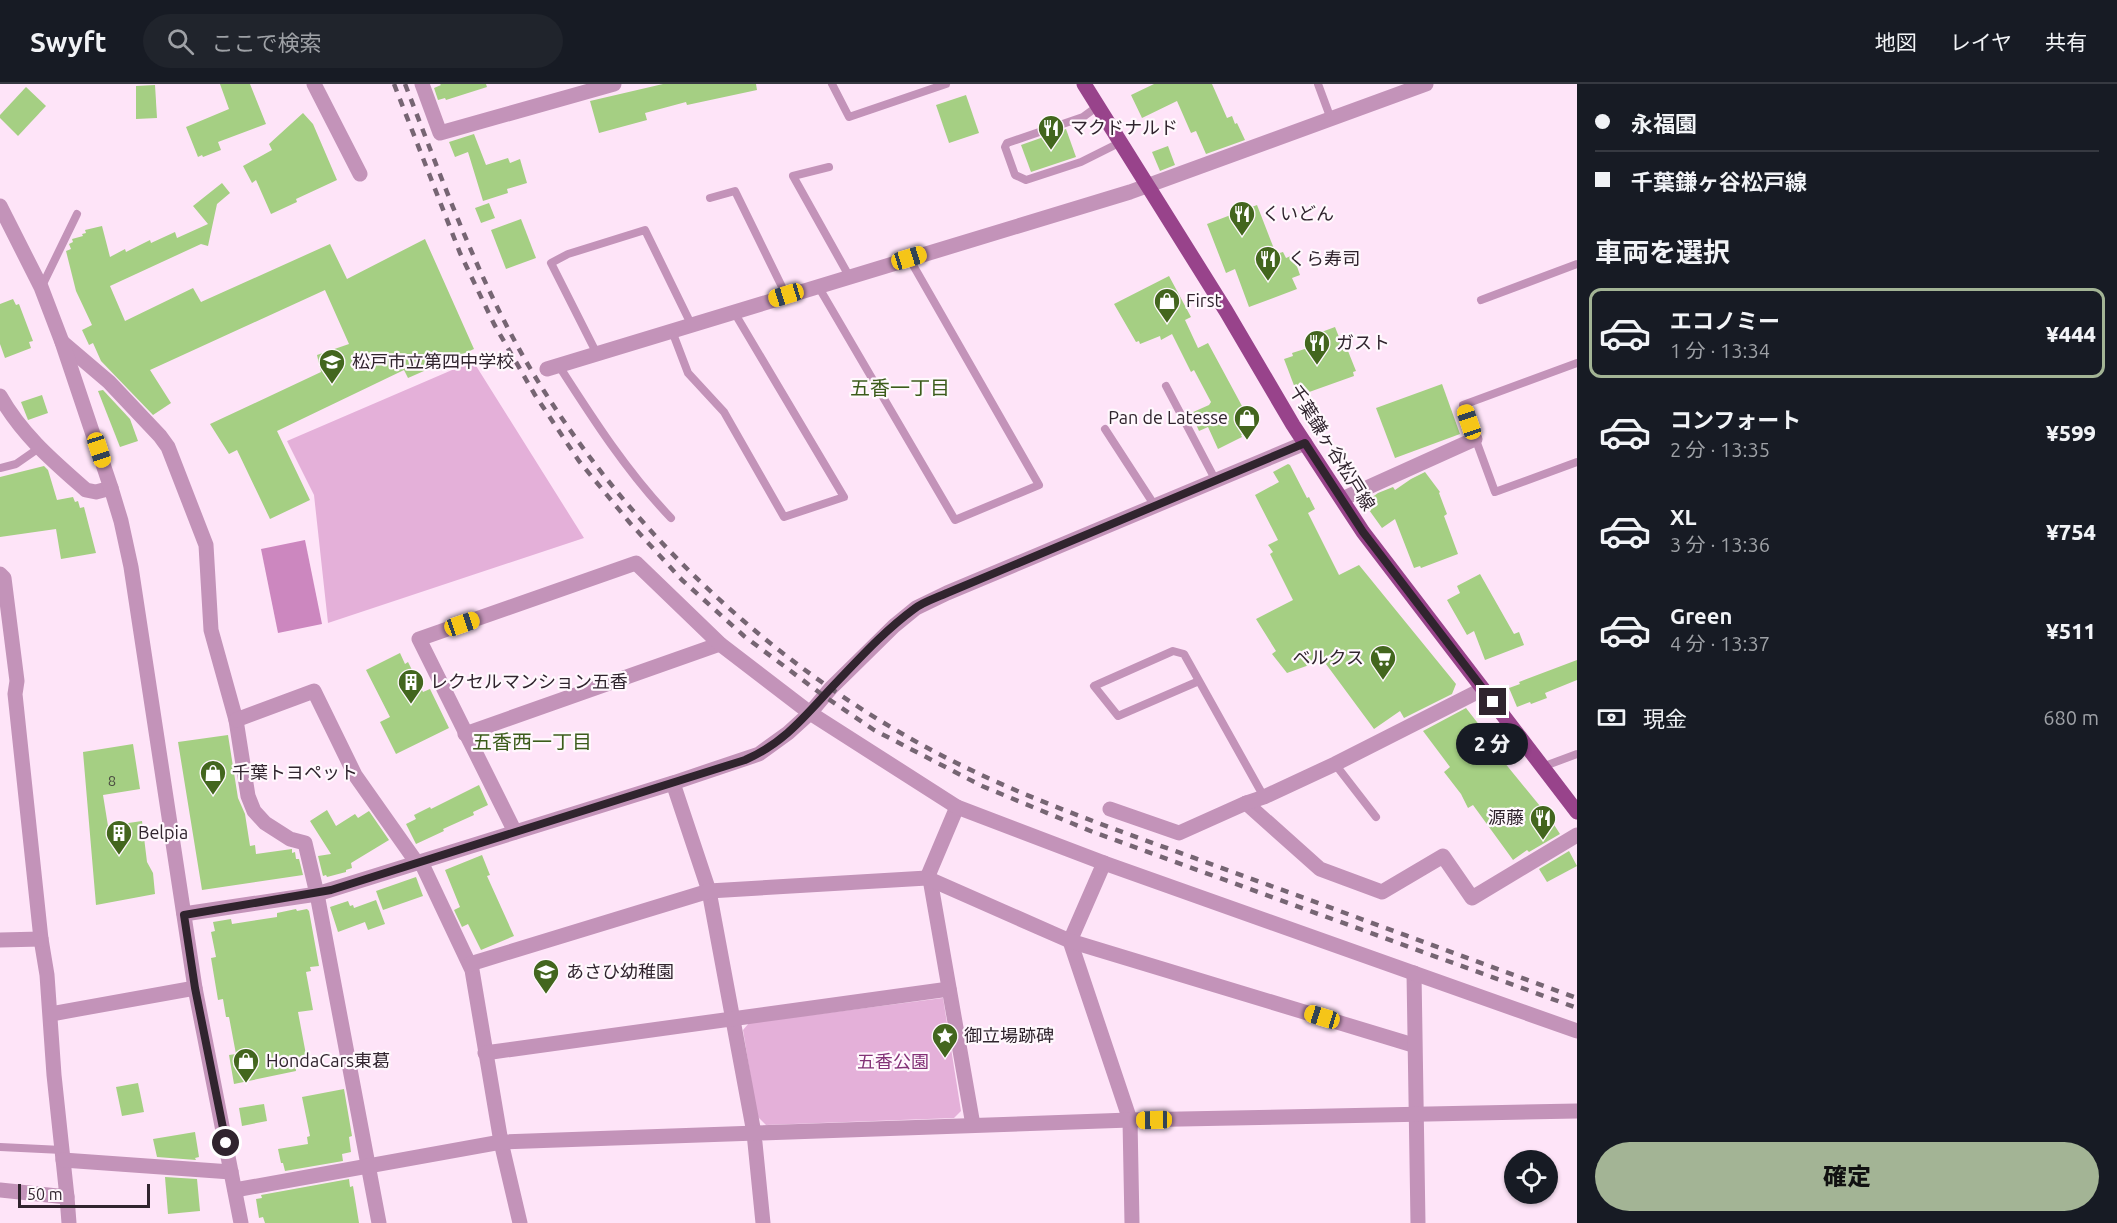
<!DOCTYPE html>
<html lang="ja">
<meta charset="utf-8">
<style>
:root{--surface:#171b24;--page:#20242c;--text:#f1f3f6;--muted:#9ea1a6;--line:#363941;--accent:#a3b495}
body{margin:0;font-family:Ubuntu,"Noto Sans JP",sans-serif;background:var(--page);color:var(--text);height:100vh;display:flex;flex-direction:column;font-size:22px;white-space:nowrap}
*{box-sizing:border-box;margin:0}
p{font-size:20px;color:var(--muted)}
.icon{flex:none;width:33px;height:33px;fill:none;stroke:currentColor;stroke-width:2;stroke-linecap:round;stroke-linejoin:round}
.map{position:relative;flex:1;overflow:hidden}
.drawer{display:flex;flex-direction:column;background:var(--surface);width:540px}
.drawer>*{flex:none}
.guide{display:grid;align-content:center;height:132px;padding:0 18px;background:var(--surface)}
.buttons{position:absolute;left:1504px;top:1066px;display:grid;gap:12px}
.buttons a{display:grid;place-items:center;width:54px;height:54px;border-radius:50%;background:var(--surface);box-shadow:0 2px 4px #0004;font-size:30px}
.scale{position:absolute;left:18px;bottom:15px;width:132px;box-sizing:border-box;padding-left:6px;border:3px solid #30242e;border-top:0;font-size:16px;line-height:21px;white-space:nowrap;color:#30242e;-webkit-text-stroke:4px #fff8fd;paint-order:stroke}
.end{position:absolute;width:27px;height:27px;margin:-14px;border:8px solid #30242e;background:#fff;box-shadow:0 0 0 3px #fff}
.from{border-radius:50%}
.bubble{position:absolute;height:42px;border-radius:21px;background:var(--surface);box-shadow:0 2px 4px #0004;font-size:20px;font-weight:800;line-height:42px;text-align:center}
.car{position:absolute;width:18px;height:36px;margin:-18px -9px;border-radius:8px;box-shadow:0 0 4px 2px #0007;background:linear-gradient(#f5c518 24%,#345 0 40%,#f5c518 0 76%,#345 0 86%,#f5c518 0)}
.guide b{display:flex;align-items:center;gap:21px;height:57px;font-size:22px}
.guide b+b{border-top:2px solid var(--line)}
.guide i{width:15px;height:15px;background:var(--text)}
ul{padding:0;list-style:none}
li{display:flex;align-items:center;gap:18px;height:90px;margin:0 12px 9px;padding:0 6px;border:3px solid transparent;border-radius:12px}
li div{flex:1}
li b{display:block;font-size:22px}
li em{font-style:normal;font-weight:800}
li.on{border-color:var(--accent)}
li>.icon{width:54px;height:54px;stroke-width:1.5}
h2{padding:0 18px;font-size:27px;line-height:72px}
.pay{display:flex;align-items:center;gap:15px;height:66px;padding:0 18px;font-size:22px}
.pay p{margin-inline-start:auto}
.primary-button{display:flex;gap:12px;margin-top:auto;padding:12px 18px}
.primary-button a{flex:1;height:69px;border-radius:36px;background:var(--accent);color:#111;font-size:24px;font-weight:800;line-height:69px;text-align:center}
header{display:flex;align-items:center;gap:36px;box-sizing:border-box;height:84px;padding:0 30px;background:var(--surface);border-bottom:2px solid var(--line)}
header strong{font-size:28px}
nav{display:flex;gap:33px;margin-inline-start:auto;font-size:21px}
.search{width:420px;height:54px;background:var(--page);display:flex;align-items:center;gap:15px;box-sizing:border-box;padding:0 21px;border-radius:33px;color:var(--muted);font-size:22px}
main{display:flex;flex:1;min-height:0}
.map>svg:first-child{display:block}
.green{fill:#e4b0d9}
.water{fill:#cc87bf}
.building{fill:#a5cf83}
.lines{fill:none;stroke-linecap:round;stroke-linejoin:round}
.service{stroke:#c393b9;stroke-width:8}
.minor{stroke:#c393b9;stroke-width:15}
.tertiary{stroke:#c393b9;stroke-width:15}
.primary{stroke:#98438b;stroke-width:15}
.rail{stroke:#766573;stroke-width:4.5;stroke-dasharray:8 8;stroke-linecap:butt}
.route{stroke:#30242e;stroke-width:8}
.labels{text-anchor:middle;stroke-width:4.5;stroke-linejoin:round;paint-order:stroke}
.number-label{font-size:15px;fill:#4d4f43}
.poi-label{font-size:18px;fill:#30242e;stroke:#fff8fd;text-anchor:start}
.street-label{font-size:18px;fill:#30242e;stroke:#fff8fd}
.park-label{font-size:18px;fill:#833277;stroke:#fff8fd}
.neighbourhood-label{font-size:20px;fill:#3c5c1b;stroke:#fff8fd}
</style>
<header>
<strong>Swyft</strong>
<div class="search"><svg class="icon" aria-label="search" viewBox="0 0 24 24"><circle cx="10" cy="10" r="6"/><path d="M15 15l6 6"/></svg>ここで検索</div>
<nav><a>地図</a><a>レイヤ</a><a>共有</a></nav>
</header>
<main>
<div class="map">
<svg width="1577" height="1139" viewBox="0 0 1577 1139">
<rect width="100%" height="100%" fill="#fee4f8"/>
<g class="green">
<path d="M473,277L584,454L328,539L314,411L287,357Z"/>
<path d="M943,914L961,1027L954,1034L766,1041L757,1032L743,946L749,939Z"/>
</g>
<path class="water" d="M305,456L322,540L278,549L261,465Z"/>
<g class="building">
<path d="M220,0H250L266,40L218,58L221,66L203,73L202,71L198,73L186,43L229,25Z"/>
<path d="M440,0H486L487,3L446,16L445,14L438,16L434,4L441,1Z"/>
<path d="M663,0H756L757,6L687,21L686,18L645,29L647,36L599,49L590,17Z"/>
<path d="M1154,0H1212L1227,34L1232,32L1235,40L1237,39L1245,56L1206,70L1196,47L1191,49L1177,17L1142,34L1131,11Z"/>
<path d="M155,1L157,34L136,35V2Z"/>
<path d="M26,3L46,22L18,52L0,34V31Z"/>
<path d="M966,11L979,49L949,59L936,21Z"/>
<path d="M303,29L313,40L337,96L296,115L297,118L271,130L256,96L252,99L243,82L272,66L269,60Z"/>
<path d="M1066,45L1076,73L1031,88L1021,61Z"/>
<path d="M474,50L486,81L508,74L510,79L520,75L527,99L507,105L508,109L483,117L468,68L455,73L449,58Z"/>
<path d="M1168,62L1175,81L1160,87L1152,68Z"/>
<path d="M222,99L230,109L217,120L208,162L201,160L110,202L125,237L193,204L201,218L330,160L347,195L425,155L474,265L408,294L404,286L277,347L310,416L270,435L237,366L229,370L210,340L321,288L317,271L349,260L325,206L150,286L171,319L153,331L101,277L93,259L89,261L82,246L92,241L76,207L66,167L71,165L69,160L73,158L72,155L83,152L82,150L86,149L85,146L102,142L110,173L125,165L126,168L150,156L151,159L175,148L177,154L208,140L193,122Z"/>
<path d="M489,119L495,134L481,139L475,124Z"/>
<path d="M1257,121L1276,170L1283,168L1286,174L1293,171L1300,191L1292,194L1297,205L1249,223L1235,185L1226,189L1207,140Z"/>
<path d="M521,135L536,174L506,185L491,146Z"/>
<path d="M1169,192L1191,233L1185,236L1198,264L1208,259L1249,335L1247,336L1252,346L1241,351L1242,353L1218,365L1208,343L1199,347L1191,329L1209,321L1211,318L1194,286L1191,288L1172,250L1161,256L1160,252L1140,260L1139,257L1136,258L1114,220Z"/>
<path d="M13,215L16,221L19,220L33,257L29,258L31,264L5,274L0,260V220Z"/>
<path d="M1335,243L1345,268L1348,267L1356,287L1353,288L1354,292L1298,312L1284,275L1293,272L1292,269L1311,263L1308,253Z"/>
<path d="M1442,300L1460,350L1395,374L1376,324Z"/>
<path d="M103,306L130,335L138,357L120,363L98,307Z"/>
<path d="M42,311L48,329L28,336L21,318Z"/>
<path d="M1288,380L1290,381L1307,414L1309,413L1315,425L1308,429L1339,491L1359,481L1456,600L1452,610L1404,634L1400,627L1374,645L1323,576L1287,589L1272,570L1276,567L1256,535L1293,516L1270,470L1273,468L1268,461L1278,456L1255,411L1279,398L1273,388Z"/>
<path d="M44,382L48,386L57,416L73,413L75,418L78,417L80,424L84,423L96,469L61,475L56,445L0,453V393Z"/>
<path d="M1425,388L1440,408L1439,409L1447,430L1444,432L1458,470L1421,484L1420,482L1414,484L1395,435L1382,444L1364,419L1378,409L1393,403L1395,406L1411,395Z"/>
<path d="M1480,490L1514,550L1519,548L1524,561L1485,576L1474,547L1467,551L1447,516L1460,509L1457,502Z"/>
<path d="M400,569L405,580L408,578L423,608L430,605L449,644L396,670L380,638L390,633L366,586Z"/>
<path d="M1577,576V596L1545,609L1547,614L1531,620L1530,618L1517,623L1509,604L1520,600L1519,598Z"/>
<path d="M1466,624L1498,665L1495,667L1549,733L1560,750L1529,768L1527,766L1513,776L1473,721L1468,724L1461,710L1444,688L1450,683L1423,647Z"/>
<path d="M228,651L238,714L245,730L250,762L255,761L256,770L292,765V769L295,768L296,775H299L303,791L202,806L178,658Z"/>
<path d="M133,660L140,705L103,711L108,742L142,737L147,778L153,789L155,810L96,821L83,668Z"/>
<path d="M479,701L488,721L473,728L474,731L443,745L444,747L416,760L406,740L416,735L414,731L430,723L431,725Z"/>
<path d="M327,726L336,742L355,730L358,734L369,727L389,756L351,779L352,784L346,786V788L327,793L326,791L323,792L318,772L331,770L310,737Z"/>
<path d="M1569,767L1577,782L1547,798L1539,785Z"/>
<path d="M482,771L490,791L487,792L514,852L481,866L468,840L462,843L454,826L460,823L445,786Z"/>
<path d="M416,793L423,812L383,826L376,807Z"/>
<path d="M376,816L385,840L368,846L365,838L338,848L330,823L348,817L350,822L353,821L354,824Z"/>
<path d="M296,825L297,827L307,825L309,827L319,882L310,883L311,887L306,888L313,926L298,928L307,976L295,978L296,987L234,1000L229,971L236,970L229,933H226L223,915L218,916L211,874L216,873L211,848L215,847L213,838L231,835L232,840L277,833V829Z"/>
<path d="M138,999L144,1028L122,1032L116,1003Z"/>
<path d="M344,1005L352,1052L349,1053L351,1068L342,1070L343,1077L285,1087L283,1079H281L278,1065L308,1060L307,1053L310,1052L302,1013Z"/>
<path d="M264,1020L267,1037L242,1042L239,1024Z"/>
<path d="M195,1048L199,1073L195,1074L196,1076L157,1073L153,1055Z"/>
<path d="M165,1093L197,1095L200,1127L168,1130Z"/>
<path d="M349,1095L350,1103L353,1102L359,1139H265L263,1133L259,1134L256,1115L262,1114L261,1111Z"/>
</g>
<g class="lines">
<g class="service">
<path d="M832,0L849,33L946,0"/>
<path d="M1318,0L1331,35"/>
<path d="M1098,22L1083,33L1007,59L1005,63L1015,91L1026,96L1081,78L1121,58"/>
<path d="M829,83L793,92L849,192"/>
<path d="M710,114L735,107L786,211"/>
<path d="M42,202L77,130"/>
<path d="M818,202L955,436L1039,401L909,174"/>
<path d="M1481,216L1577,180"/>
<path d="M672,247L688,289L724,328L784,433L844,413L734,228"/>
<path d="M597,270L551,179L568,170L645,146L691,240"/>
<path d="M1577,279L1463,321L1495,408L1577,378"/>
<path d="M559,282C593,335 627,388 671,434"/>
<path d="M1166,302L1216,397"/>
<path d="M1105,345L1155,422"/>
<path d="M0,384L16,380L39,364"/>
<path d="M1199,597L1118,632L1094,602L1173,567L1184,570L1264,713"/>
<path d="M1335,680L1376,733"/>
<path d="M1542,683L1577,670"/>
<path d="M0,1063L62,1066"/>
</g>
<g class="minor">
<path d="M314,0L360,90"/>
<path d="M422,0L440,49L614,0"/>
<path d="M62,258L109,298L160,352L168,363L206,461L211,546L236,636L248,712L254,727L265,739L290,755L305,759L317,810L379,1139"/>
<path d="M547,285L1130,108L1426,0"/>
<path d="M0,312C22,351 53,377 86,406L96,408L111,404"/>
<path d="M1342,415L1475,355"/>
<path d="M0,490L4,494L17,597L15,610L41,855L47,891L54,991L67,1113L0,1106"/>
<path d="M236,636L314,607L355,691L417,779"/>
<path d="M465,650L720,560"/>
<path d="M673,699L709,807L754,1049L763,1139"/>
<path d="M1246,719L1320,785L1382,808L1443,772L1472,814L1577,751"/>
<path d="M1110,725L1179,749L1246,719L1264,713L1335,680L1483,605"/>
<path d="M515,748L419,555L636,479L720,560L810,629L831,604L894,542L916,524L947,509L1305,359"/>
<path d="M421,778L472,886L501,1058L520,1139"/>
<path d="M1104,779L1070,857L1130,1036L1132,1139"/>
<path d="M927,794L957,723"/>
<path d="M930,795L973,1041"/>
<path d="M0,856L41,855"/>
<path d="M470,880L709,807L927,794L1070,857L1413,961"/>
<path d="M1414,889L1418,1139"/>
<path d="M51,930L195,904"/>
<path d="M485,969L949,905"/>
<path d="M63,1076L231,1088"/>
<path d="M235,1106L501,1058L1130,1036L1577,1027"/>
<path d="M67,1113L69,1139"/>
</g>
<g class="tertiary">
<path d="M0,122L41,203L62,258L111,404L121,437L131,483L195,904L241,1139"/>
<path d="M184,830L317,810L673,699L759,670L788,649L810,629L957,723L1104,779L1577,947"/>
</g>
<path class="primary" d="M1084,0L1226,227L1293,341L1363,448L1577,728"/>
<g class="rail">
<path d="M394,0L460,169L494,240L535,311L579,377L630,439L682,496L744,552L824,612L874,646L982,702L1093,748L1577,924"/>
<path d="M405,0C446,105 483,211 544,307C650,474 808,612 988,694C1067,730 1149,757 1230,787C1346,829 1461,872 1577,914"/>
</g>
</g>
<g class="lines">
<path class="route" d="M226,1059L195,904L184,831L331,806L745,676C784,659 805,632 833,602C858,576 884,547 914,525C923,518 936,514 947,509L1305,359L1363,448L1493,618"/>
</g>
<defs>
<g id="restaurant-pin" transform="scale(1.35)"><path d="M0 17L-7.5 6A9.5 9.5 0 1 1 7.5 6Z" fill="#43661e" stroke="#fff8fd"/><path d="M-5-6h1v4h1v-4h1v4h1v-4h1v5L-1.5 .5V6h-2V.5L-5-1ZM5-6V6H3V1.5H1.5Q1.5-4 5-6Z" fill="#fff"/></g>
<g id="shop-pin" transform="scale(1.35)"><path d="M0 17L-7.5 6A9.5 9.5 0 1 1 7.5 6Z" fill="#43661e" stroke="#fff8fd"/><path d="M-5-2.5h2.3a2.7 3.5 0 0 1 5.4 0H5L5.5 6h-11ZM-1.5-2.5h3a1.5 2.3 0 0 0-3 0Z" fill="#fff"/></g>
<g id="school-pin" transform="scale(1.35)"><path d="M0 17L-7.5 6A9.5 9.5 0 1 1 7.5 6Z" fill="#43661e" stroke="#fff8fd"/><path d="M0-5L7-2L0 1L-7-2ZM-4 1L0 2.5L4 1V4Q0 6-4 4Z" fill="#fff"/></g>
<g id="supermarket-pin" transform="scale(1.35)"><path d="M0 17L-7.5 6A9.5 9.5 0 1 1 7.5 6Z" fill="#43661e" stroke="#fff8fd"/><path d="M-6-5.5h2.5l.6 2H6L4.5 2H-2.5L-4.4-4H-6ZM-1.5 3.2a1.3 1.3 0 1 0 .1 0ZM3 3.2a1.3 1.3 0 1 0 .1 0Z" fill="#fff"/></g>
<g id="building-pin" transform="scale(1.35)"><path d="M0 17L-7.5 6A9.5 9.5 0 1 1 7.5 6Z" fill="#43661e" stroke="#fff8fd"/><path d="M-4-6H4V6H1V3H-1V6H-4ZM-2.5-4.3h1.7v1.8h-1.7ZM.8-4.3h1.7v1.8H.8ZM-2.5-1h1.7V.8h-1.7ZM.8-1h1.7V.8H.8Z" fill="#fff"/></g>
<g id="sight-pin" transform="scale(1.35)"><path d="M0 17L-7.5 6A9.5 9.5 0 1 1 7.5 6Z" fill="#43661e" stroke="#fff8fd"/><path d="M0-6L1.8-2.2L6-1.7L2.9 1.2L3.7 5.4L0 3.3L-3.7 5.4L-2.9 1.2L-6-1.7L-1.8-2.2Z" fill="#fff"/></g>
</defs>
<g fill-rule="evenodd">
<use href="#restaurant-pin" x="1051" y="44"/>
<use href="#restaurant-pin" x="1242" y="130"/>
<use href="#restaurant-pin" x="1268" y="175"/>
<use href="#shop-pin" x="1167" y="217"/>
<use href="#restaurant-pin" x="1317" y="259"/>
<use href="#school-pin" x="332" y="278"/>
<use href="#shop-pin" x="1247" y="334"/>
<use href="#supermarket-pin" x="1383" y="574"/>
<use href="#building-pin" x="411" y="598"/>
<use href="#shop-pin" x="213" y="689"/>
<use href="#restaurant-pin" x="1543" y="734"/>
<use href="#building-pin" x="119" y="749"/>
<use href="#school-pin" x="546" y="888"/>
<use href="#sight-pin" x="945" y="952"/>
<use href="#shop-pin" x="246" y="977"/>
</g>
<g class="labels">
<g class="number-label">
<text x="112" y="702">8</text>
</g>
<g class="poi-label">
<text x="1070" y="50">マクドナルド</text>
<text x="1262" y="136">くいどん</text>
<text x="1288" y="181">くら寿司</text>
<text x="1186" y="223">First</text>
<text x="1336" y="265">ガスト</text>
<text x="352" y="284">松戸市立第四中学校</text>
<text x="1228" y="340" text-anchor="end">Pan de Latesse</text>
<text x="1364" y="580" text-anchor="end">ベルクス</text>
<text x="430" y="604">レクセルマンション五香</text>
<text x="232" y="695">千葉トヨペット</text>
<text x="1524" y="740" text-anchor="end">源藤</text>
<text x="138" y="755">Belpia</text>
<text x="566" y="894">あさひ幼稚園</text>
<text x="964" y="958">御立場跡碑</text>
<text x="266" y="983">HondaCars東葛</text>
</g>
<g class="street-label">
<text transform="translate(1332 364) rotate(58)" y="6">千葉鎌ヶ谷松戸線</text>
</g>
<g class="park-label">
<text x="893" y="984">五香公園</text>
</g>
<g class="neighbourhood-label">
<text x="900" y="311">五香一丁目</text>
<text x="532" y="665">五香西一丁目</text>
</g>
</g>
</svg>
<div class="buttons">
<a><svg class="icon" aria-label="locate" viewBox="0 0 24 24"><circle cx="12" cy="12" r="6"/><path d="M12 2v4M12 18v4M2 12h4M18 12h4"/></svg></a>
</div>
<div class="scale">50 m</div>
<i class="end from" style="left:226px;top:1059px"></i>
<i class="end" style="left:1493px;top:618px"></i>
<div class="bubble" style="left:1456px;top:639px;width:72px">2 分</div>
<i class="car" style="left:909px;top:174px;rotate:73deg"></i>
<i class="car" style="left:786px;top:211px;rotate:253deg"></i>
<i class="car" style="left:1469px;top:338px;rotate:341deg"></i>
<i class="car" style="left:99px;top:366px;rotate:162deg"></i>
<i class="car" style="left:462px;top:540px;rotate:71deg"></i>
<i class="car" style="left:1322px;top:933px;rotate:287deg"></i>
<i class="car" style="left:1154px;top:1036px;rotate:269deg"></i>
</div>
<section class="drawer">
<div class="guide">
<b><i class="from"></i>永福園</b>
<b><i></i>千葉鎌ヶ谷松戸線</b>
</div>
<h2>車両を選択</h2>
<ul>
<li class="on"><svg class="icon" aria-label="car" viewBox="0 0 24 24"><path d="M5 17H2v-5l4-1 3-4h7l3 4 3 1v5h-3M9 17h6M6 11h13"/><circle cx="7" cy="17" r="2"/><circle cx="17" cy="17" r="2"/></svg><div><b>エコノミー</b><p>1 分 · 13:34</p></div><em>¥444</em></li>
<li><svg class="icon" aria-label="car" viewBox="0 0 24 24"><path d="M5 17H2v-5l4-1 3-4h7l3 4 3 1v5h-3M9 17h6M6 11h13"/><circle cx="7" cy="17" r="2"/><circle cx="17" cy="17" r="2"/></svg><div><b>コンフォート</b><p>2 分 · 13:35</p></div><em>¥599</em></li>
<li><svg class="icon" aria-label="car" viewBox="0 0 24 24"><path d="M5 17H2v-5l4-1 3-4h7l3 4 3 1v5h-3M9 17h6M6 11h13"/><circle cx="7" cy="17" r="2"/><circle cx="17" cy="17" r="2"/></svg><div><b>XL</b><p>3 分 · 13:36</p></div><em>¥754</em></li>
<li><svg class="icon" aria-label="car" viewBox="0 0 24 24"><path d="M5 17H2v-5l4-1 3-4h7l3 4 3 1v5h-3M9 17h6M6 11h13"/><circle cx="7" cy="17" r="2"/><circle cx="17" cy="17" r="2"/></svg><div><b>Green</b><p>4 分 · 13:37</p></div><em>¥511</em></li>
</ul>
<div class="pay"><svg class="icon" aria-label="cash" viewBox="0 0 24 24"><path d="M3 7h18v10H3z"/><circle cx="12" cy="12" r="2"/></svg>現金<p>680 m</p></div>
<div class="primary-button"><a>確定</a></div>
</section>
</main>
